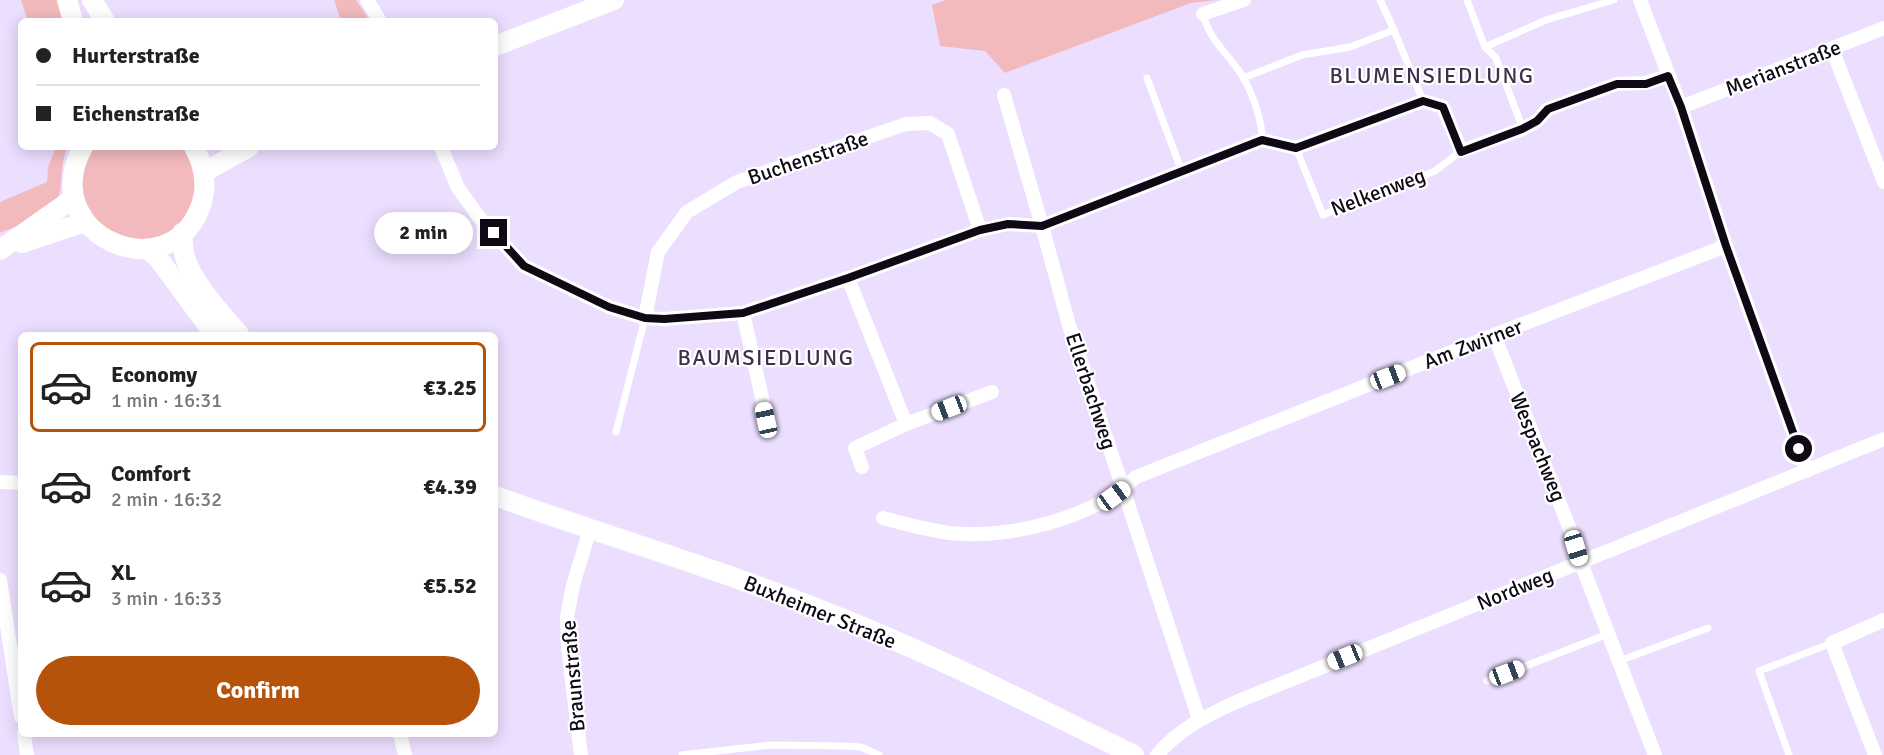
<!DOCTYPE html>
<meta charset="utf-8">
<style>
:root{--surface:#fff;--page:#f2f2f2;--text:#222;--muted:#767676;--line:#e0e0e0;--accent:#b45309}
body{margin:0;font-family:Signika,sans-serif;background:var(--page);color:var(--text);height:100vh;display:flex;flex-direction:column;font-size:22px;white-space:nowrap}
*{box-sizing:border-box;margin:0}
p{font-size:20px;color:var(--muted)}
.icon{flex:none;width:33px;height:33px;fill:none;stroke:currentColor;stroke-width:2;stroke-linecap:round;stroke-linejoin:round}
.map{position:relative;flex:1;overflow:hidden}
.panel{position:absolute;left:18px;top:332px;width:480px;height:405px;display:flex;flex-direction:column;background:var(--surface);border-radius:9px;box-shadow:0 3px 15px #0003}
.panel>*{flex:none}
.hud{position:absolute;left:18px;top:18px;width:480px;height:132px;border-radius:9px;box-shadow:0 3px 15px #0003;display:grid;align-content:center;height:132px;padding:0 18px;background:var(--surface)}
.end{position:absolute;width:27px;height:27px;margin:-14px;border:8px solid #0e0914;background:#fff;box-shadow:0 0 0 3px #fff}
.from{border-radius:50%}
.bubble{position:absolute;height:42px;border-radius:21px;background:var(--surface);box-shadow:0 3px 15px #0003;font-size:20px;font-weight:800;line-height:42px;text-align:center}
.car{position:absolute;width:18px;height:36px;margin:-18px -9px;border-radius:8px;box-shadow:0 0 4px 2px #0007;background:linear-gradient(#fff 24%,#345 0 40%,#fff 0 76%,#345 0 86%,#fff 0)}
.hud b{display:flex;align-items:center;gap:21px;height:57px;font-size:22px}
.hud b+b{border-top:2px solid var(--line)}
.hud i{width:15px;height:15px;background:var(--text)}
ul{padding:10px 0 0;list-style:none}
li{display:flex;align-items:center;gap:18px;height:90px;margin:0 12px 9px;padding:0 6px;border:3px solid transparent;border-radius:9px}
li div{flex:1}
li b{display:block;font-size:22px}
li em{font-style:normal;font-weight:800}
li.on{border-color:var(--accent)}
li>.icon{width:54px;height:54px;stroke-width:1.5}
.cta{display:flex;gap:12px;margin-top:auto;padding:12px 18px}
.cta a{flex:1;height:69px;border-radius:36px;background:var(--accent);color:#fff;font-size:24px;font-weight:800;line-height:69px;text-align:center}
.map>svg:first-child{display:block}
.green{fill:#f2babd}
.lines{fill:none;stroke-linecap:round;stroke-linejoin:round}
.lane{stroke:#fff;stroke-width:7}
.street{stroke:#fff;stroke-width:14}
.secondary{stroke:#fff;stroke-width:20}
.route{stroke:#0e0914;stroke-width:8}
.labels{text-anchor:middle;stroke-width:4.5;stroke-linejoin:round;paint-order:stroke}
.street-label{font-size:21px;fill:#0e0914;stroke:#fff}
.neighbourhood-label{font-size:22px;letter-spacing:1.5px;fill:#3d314a;stroke:#fff}
</style>
<div class="map">
<svg width="1884" height="755" viewBox="0 0 1884 755">
<rect width="100%" height="100%" fill="#ecdefe"/>
<g class="green">
<path d="M21,0H58L64,21H28Z"/>
<path d="M334,0H356L370,21H341Z"/>
<path d="M946,0H1216L1191,3L1005,73L985,51L940,46L932,5Z"/>
<path d="M56,147H68C59,164 64,184 57,202C52,215 13,227 0,233V202L47,182L48,167Z"/>
<path d="M94,147H183C204,178 200,215 166,234C159,238 148,242 140,241C134,241 127,238 122,236C117,234 108,233 104,230C99,226 95,217 91,211C75,188 80,169 94,147Z"/>
</g>
<g class="lines">
<g class="lane">
<path d="M1467,0L1485,47"/>
<path d="M1203,14C1210,42 1229,54 1243,77C1252,93 1263,122 1262,140"/>
<path d="M1394,30L1423,101"/>
<path d="M1147,78L1182,172"/>
<path d="M1243,78L1302,55L1350,47L1394,30L1380,0"/>
<path d="M1523,129L1496,58L1485,47L1546,20L1614,0"/>
<path d="M1296,148L1323,215L1435,171L1461,151"/>
<path d="M616,432L645,318"/>
<path d="M1619,661L1708,628"/>
<path d="M1487,681L1608,634"/>
<path d="M682,755L771,745L846,746L861,747L879,755"/>
<path d="M1789,755L1759,671L1832,643"/>
</g>
<g class="street">
<path d="M367,0L380,21"/>
<path d="M1640,0L1681,107L1726,246L1807,471"/>
<path d="M1203,14L1244,0"/>
<path d="M1832,49L1884,182"/>
<path d="M1004,95L1042,226L1069,325L1199,719"/>
<path d="M1681,107L1884,28"/>
<path d="M441,147L458,188L479,217L524,266L609,307L645,318L664,319L743,313L848,278L980,230L1008,224L1042,226L1262,140L1296,148L1423,101L1443,107L1461,151L1523,129L1537,121L1548,109L1617,84L1646,83L1668,76"/>
<path d="M848,278L906,424"/>
<path d="M743,313L767,420"/>
<path d="M645,318L658,252L687,212L737,182L906,124L930,123L948,134L980,230"/>
<path d="M1494,335L1571,532L1581,563L1655,755"/>
<path d="M862,467L855,448L906,424L992,392"/>
<path d="M0,482L21,483"/>
<path d="M883,518C905,524 927,530 950,533C1010,539 1092,519 1136,477L1494,335L1726,246"/>
<path d="M0,580L21,717"/>
<path d="M24,734L27,755"/>
<path d="M400,734L405,755"/>
<path d="M581,755L568,647L567,617L573,585L590,529"/>
<path d="M1157,755C1179,729 1206,716 1236,702L1884,439"/>
<path d="M1875,755L1832,643L1884,620"/>
</g>
<g class="secondary">
<path d="M67,0L73,21"/>
<path d="M92,0L105,21"/>
<path d="M495,46L614,0"/>
<path d="M83,147C35,234 167,292 200,208C208,187 205,167 194,147"/>
<path d="M204,172L249,147"/>
<path d="M182,233C183,241 183,250 185,257C193,284 221,313 239,334"/>
<path d="M22,243L85,222"/>
<path d="M147,249L158,258L214,334"/>
<path d="M0,250L74,198"/>
<path d="M495,496C617,540 743,576 863,627C955,665 1044,711 1134,755"/>
</g>
</g>
<g class="lines">
<path class="route" d="M494,233L524,266L609,307L645,318L664,319L743,313L848,278L980,230L1008,224L1042,226L1262,140L1296,148L1423,101L1443,107L1461,152L1522,129L1537,121L1548,109L1617,84H1646L1668,76L1681,107L1726,246L1799,449"/>
</g>
<g class="labels">
<g class="street-label">
<text transform="translate(1783 68) rotate(-21)" y="7">Merianstraße</text>
<text transform="translate(808 158) rotate(-19)" y="7">Buchenstraße</text>
<text transform="translate(1378 192) rotate(-21)" y="7">Nelkenweg</text>
<text transform="translate(1473 344) rotate(-21)" y="7">Am Zwirner</text>
<text transform="translate(1091 391) rotate(72)" y="7">Ellerbachweg</text>
<text transform="translate(1538 447) rotate(68)" y="7">Wespachweg</text>
<text transform="translate(1515 589) rotate(-22)" y="7">Nordweg</text>
<text transform="translate(820 612) rotate(22)" y="7">Buxheimer Straße</text>
<text transform="translate(573 676) rotate(-95)" y="7">Braunstraße</text>
</g>
<g class="neighbourhood-label">
<text x="1432" y="83">BLUMENSIEDLUNG</text>
<text x="766" y="365">BAUMSIEDLUNG</text>
</g>
</g>
</svg>
<i class="end from" style="left:1799px;top:449px"></i>
<i class="end" style="left:494px;top:233px"></i>
<div class="bubble" style="left:374px;top:212px;width:99px">2 min</div>
<i class="car" style="left:1388px;top:377px;rotate:69deg"></i>
<i class="car" style="left:949px;top:408px;rotate:249deg"></i>
<i class="car" style="left:766px;top:420px;rotate:348deg"></i>
<i class="car" style="left:1114px;top:496px;rotate:54deg"></i>
<i class="car" style="left:1576px;top:548px;rotate:163deg"></i>
<i class="car" style="left:1345px;top:657px;rotate:248deg"></i>
<i class="car" style="left:1507px;top:673px;rotate:69deg"></i>
<div class="hud">
<b><i class="from"></i>Hurterstraße</b>
<b><i></i>Eichenstraße</b>
</div>
<section class="panel">
<ul>
<li class="on"><svg class="icon" aria-label="car" viewBox="0 0 24 24"><path d="M5 17H2v-5l4-1 3-4h7l3 4 3 1v5h-3M9 17h6M6 11h13"/><circle cx="7" cy="17" r="2"/><circle cx="17" cy="17" r="2"/></svg><div><b>Economy</b><p>1 min · 16:31</p></div><em>€3.25</em></li>
<li><svg class="icon" aria-label="car" viewBox="0 0 24 24"><path d="M5 17H2v-5l4-1 3-4h7l3 4 3 1v5h-3M9 17h6M6 11h13"/><circle cx="7" cy="17" r="2"/><circle cx="17" cy="17" r="2"/></svg><div><b>Comfort</b><p>2 min · 16:32</p></div><em>€4.39</em></li>
<li><svg class="icon" aria-label="car" viewBox="0 0 24 24"><path d="M5 17H2v-5l4-1 3-4h7l3 4 3 1v5h-3M9 17h6M6 11h13"/><circle cx="7" cy="17" r="2"/><circle cx="17" cy="17" r="2"/></svg><div><b>XL</b><p>3 min · 16:33</p></div><em>€5.52</em></li>
</ul>
<div class="cta"><a>Confirm</a></div>
</section>
</div>
